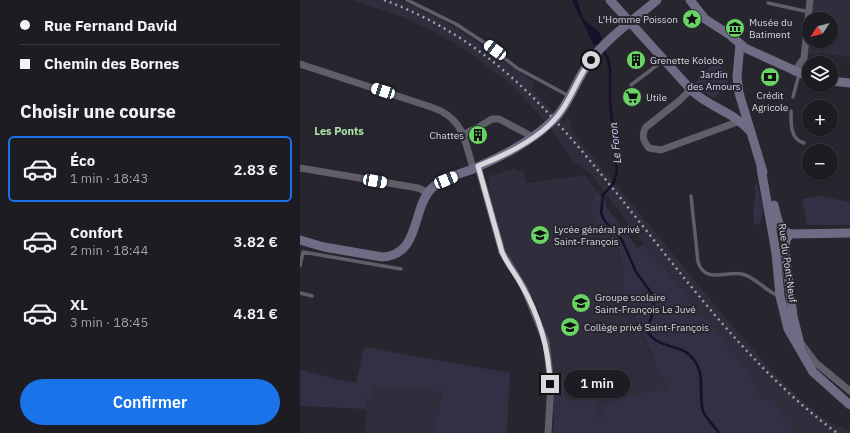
<!DOCTYPE html>
<html lang="fr">
<meta charset="utf-8">
<style>
:root{--surface:#1d1c22;--page:#25252a;--text:#f1f3f6;--muted:#a0a1a5;--line:#3b3a40;--accent:#1a73e8}
body{margin:0;font-family:"IBM Plex Sans",sans-serif;background:var(--page);color:var(--text);height:100vh;display:flex;flex-direction:column;font-size:15px;white-space:nowrap}
*{box-sizing:border-box;margin:0}
p{font-size:13px;color:var(--muted)}
.icon{flex:none;width:22px;height:22px;fill:none;stroke:currentColor;stroke-width:2;stroke-linecap:round;stroke-linejoin:round}
.map{position:relative;flex:1;overflow:hidden}
.details{display:flex;flex-direction:column;background:var(--surface);width:300px}
.details>*{flex:none}
.top-card{display:grid;align-content:center;height:88px;padding:0 20px;background:var(--surface)}
.needle{width:26px;rotate:234deg}
.buttons{position:absolute;left:502px;top:12px;display:grid;gap:8px}
.buttons a{display:grid;place-items:center;width:36px;height:36px;border-radius:50%;background:var(--surface);box-shadow:0 1px 3px #0004,0 0 0 1px var(--line);font-size:20px}
.end{position:absolute;width:18px;height:18px;margin:-9px;border:5px solid #d8d7dd;background:#111;box-shadow:0 0 0 2px #111}
.from{border-radius:50%}
.bubble{position:absolute;height:28px;border-radius:14px;background:var(--surface);box-shadow:0 1px 3px #0004,0 0 0 1px var(--line);font-size:13px;font-weight:600;line-height:28px;text-align:center}
.car{position:absolute;width:12px;height:24px;margin:-12px -6px;border-radius:5px;box-shadow:0 0 3px 1px #0007;background:linear-gradient(#fff 24%,#345 0 40%,#fff 0 76%,#345 0 86%,#fff 0)}
.top-card b{display:flex;align-items:center;gap:14px;height:38px;font-size:15px}
.top-card b+b{border-top:1px solid var(--line)}
.top-card i{width:10px;height:10px;background:var(--text)}
ul{padding:0;list-style:none}
li{display:flex;align-items:center;gap:12px;height:66px;margin:0 8px 6px;padding:0 12px;border:2px solid transparent;border-radius:6px}
li div{flex:1}
li b{display:block;font-size:15px}
li em{font-style:normal;font-weight:600}
li.current{border-color:var(--accent)}
li>.icon{width:36px;height:36px;stroke-width:1.5}
h2{padding:0 20px;font-size:18px;line-height:48px}
.button{display:flex;gap:8px;margin-top:auto;padding:8px 20px}
.button a{flex:1;height:46px;border-radius:24px;background:var(--accent);color:#fff;font-size:16px;font-weight:600;line-height:46px;text-align:center}
main{display:flex;flex:1;min-height:0}
.map>svg:first-child{display:block}
.built{fill:#302d3c}
.green{fill:#332f45}
.water{fill:#17102a}
.lines{fill:none;stroke-linecap:round;stroke-linejoin:round}
.stream{stroke:#17102a;stroke-width:2.5}
.lane{stroke:#605e69;stroke-width:3.5}
.street{stroke:#605e69;stroke-width:7}
.secondary{stroke:#706b85;stroke-width:9}
.rail{stroke:#a09fa6;stroke-width:2.5;stroke-dasharray:2 4;stroke-linecap:butt}
.route{stroke:#d8d7dd;stroke-width:5}
.labels{text-anchor:middle;stroke-width:4;stroke-linejoin:round;paint-order:stroke}
.poi-label{font-size:10px;fill:#d8d7dd;stroke:#27252e;text-anchor:start}
.park-label{font-size:10px;fill:#dad5f8;stroke:#27252e}
.street-label{font-size:10px;fill:#d8d7dd;stroke:#27252e}
.neighbourhood-label{font-size:11px;font-weight:bold;fill:#ace4a7;stroke:#27252e}
.water-label{font-size:11px;font-style:italic;fill:#d7cffe;stroke:#27252e}
</style>
<main>
<section class="details">
<div class="top-card">
<b><i class="from"></i>Rue Fernand David</b>
<b><i></i>Chemin des Bornes</b>
</div>
<h2>Choisir une course</h2>
<ul>
<li class="current"><svg class="icon" aria-label="car" viewBox="0 0 24 24"><path d="M5 17H2v-5l4-1 3-4h7l3 4 3 1v5h-3M9 17h6M6 11h13"/><circle cx="7" cy="17" r="2"/><circle cx="17" cy="17" r="2"/></svg><div><b>Éco</b><p>1 min · 18:43</p></div><em>2.83 €</em></li>
<li><svg class="icon" aria-label="car" viewBox="0 0 24 24"><path d="M5 17H2v-5l4-1 3-4h7l3 4 3 1v5h-3M9 17h6M6 11h13"/><circle cx="7" cy="17" r="2"/><circle cx="17" cy="17" r="2"/></svg><div><b>Confort</b><p>2 min · 18:44</p></div><em>3.82 €</em></li>
<li><svg class="icon" aria-label="car" viewBox="0 0 24 24"><path d="M5 17H2v-5l4-1 3-4h7l3 4 3 1v5h-3M9 17h6M6 11h13"/><circle cx="7" cy="17" r="2"/><circle cx="17" cy="17" r="2"/></svg><div><b>XL</b><p>3 min · 18:45</p></div><em>4.81 €</em></li>
</ul>
<div class="button"><a>Confirmer</a></div>
</section>
<div class="map">
<svg width="550" height="433" viewBox="0 0 550 433">
<rect width="100%" height="100%" fill="#27252e"/>
<g class="built">
<path d="M51,0H100L120,9L155,27L234,82L232,89L263,122L266,119H269L273,133L312,180L311,181L315,186L316,185L319,188L419,310L474,373L498,397L518,414L529,422L550,431V433H492L490,431L464,403L454,388L450,372L344,244L289,172L273,161L244,120L210,84L164,49L136,33L105,18Z"/>
<path d="M513,0H550V57L519,52V55L508,54L509,41H531V19H511Z"/>
<path d="M216,168L217,171L223,170L226,183L285,175L296,190L291,205L293,214L315,240L323,271L325,285L323,288L326,299L352,357L375,396L253,433L254,418L250,349L241,317L221,275H217L207,258L188,189L190,176Z"/>
<path d="M68,385L141,386L137,433H65Z"/>
</g>
<g class="green">
<path d="M415,63L426,70L428,85L414,98L401,91L394,84L412,64Z"/>
<path d="M457,183L463,210L460,224L455,225C450,209 458,198 454,184Z"/>
<path d="M296,190L305,200L307,208L338,248L344,244L450,372L454,387L461,398L474,399C479,406 477,411 484,421H488L493,428L490,431L492,433H253L254,418L253,375L261,374L266,400L269,399L270,401L295,397L299,417H303L301,408L315,403L317,398L370,388L356,370L351,352L326,299L323,288C326,282 319,247 315,240C310,230 296,224 292,212C290,203 295,198 296,190Z"/>
<path d="M519,196L550,202V225H507L502,199Z"/>
<path d="M64,347L210,373L207,433H136L141,391L133,392V387L71,386V399H67L66,409L0,406V369L35,379L56,383Z"/>
</g>
<path class="water" d="M272,0H277L283,19L299,32L302,39L294,46Z"/>
<g class="lines">
<path class="stream" d="M297,40L308,59L310,69V102L317,172L313,184L303,195L301,213L304,220L322,240L336,272L352,294L354,310L348,326V333C364,352 381,342 394,360C406,376 398,394 403,411C406,419 415,426 419,433"/>
<g class="lane">
<path d="M107,0L156,24L188,45L217,68L269,96"/>
<path d="M468,3L509,12"/>
<path d="M331,85L364,60"/>
<path d="M493,97L499,74"/>
<path d="M491,111C491,124 490,139 504,143"/>
<path d="M391,196L398,262C405,284 426,271 442,274C456,277 465,291 479,296"/>
<path d="M0,266L3,252L101,269"/>
<path d="M0,293L12,296"/>
</g>
<g class="street">
<path d="M0,64L131,107C164,118 164,139 173,168"/>
<path d="M494,72L504,58L510,0"/>
<path d="M390,90L379,101L346,127C341,135 343,141 349,148L361,150L440,121"/>
<path d="M164,134L177,128L192,119H199L233,137"/>
<path d="M178,166L202,252L224,288L246,342L251,384L248,433"/>
<path d="M0,168L118,188L129,193"/>
<path d="M498,339L516,363L550,391"/>
</g>
<g class="secondary">
<path d="M310,0L392,91C411,108 432,111 450,131"/>
<path d="M390,0L405,19L430,35L445,48L509,77"/>
<path d="M440,44L437,77L439,93L463,172"/>
<path d="M531,81L550,83"/>
<path d="M461,168L476,253L480,296L488,329L513,372L550,405"/>
<path d="M474,205C477,217 478,229 490,234"/>
<path d="M490,234L486,240L485,250L493,316L500,344"/>
<path d="M490,234L550,233"/>
<path d="M0,240L24,247L82,257C121,255 111,209 132,188C143,178 160,174 173,169C198,158 221,147 242,130C249,124 256,119 261,111C272,96 278,77 290,61C308,37 335,19 357,0"/>
</g>
<path class="rail" d="M84,0C188,39 246,106 314,190C382,274 449,368 537,433"/>
</g>
<g class="lines">
<path class="route" d="M250,384C249,348 239,315 221,284C215,273 207,264 202,252L178,166C206,155 245,136 262,110C273,94 279,75 291,60"/>
</g>
<defs>
<g id="sight-disc" transform="scale(1)"><circle r="9.5" fill="#69d464" stroke="#27252e"/><path d="M0-6L1.8-2.2L6-1.7L2.9 1.2L3.7 5.4L0 3.3L-3.7 5.4L-2.9 1.2L-6-1.7L-1.8-2.2Z" fill="#111"/></g>
<g id="museum-disc" transform="scale(1)"><circle r="9.5" fill="#69d464" stroke="#27252e"/><path d="M0-6L6-3V-2H-6V-3ZM-5-1h2V3h-2ZM-1-1h2V3h-2ZM3-1h2V3H3ZM-6 4H6V6H-6Z" fill="#111"/></g>
<g id="building-disc" transform="scale(1)"><circle r="9.5" fill="#69d464" stroke="#27252e"/><path d="M-4-6H4V6H1V3H-1V6H-4ZM-2.5-4.3h1.7v1.8h-1.7ZM.8-4.3h1.7v1.8H.8ZM-2.5-1h1.7V.8h-1.7ZM.8-1h1.7V.8H.8Z" fill="#111"/></g>
<g id="bank-disc" transform="scale(1)"><circle r="9.5" fill="#69d464" stroke="#27252e"/><path d="M-6-4H6V4H-6ZM0-2.3a2.3 2.3 0 1 0 0 4.6a2.3 2.3 0 1 0 0-4.6Z" fill="#111"/></g>
<g id="supermarket-disc" transform="scale(1)"><circle r="9.5" fill="#69d464" stroke="#27252e"/><path d="M-6-5.5h2.5l.6 2H6L4.5 2H-2.5L-4.4-4H-6ZM-1.5 3.2a1.3 1.3 0 1 0 .1 0ZM3 3.2a1.3 1.3 0 1 0 .1 0Z" fill="#111"/></g>
<g id="school-disc" transform="scale(1)"><circle r="9.5" fill="#69d464" stroke="#27252e"/><path d="M0-5L7-2L0 1L-7-2ZM-4 1L0 2.5L4 1V4Q0 6-4 4Z" fill="#111"/></g>
</defs>
<g fill-rule="evenodd">
<use href="#sight-disc" x="392" y="19"/>
<use href="#museum-disc" x="435" y="28"/>
<use href="#building-disc" x="336" y="60"/>
<use href="#bank-disc" x="470" y="77"/>
<use href="#supermarket-disc" x="332" y="97"/>
<use href="#building-disc" x="178" y="135"/>
<use href="#school-disc" x="240" y="235"/>
<use href="#school-disc" x="281" y="303"/>
<use href="#school-disc" x="270" y="327"/>
</g>
<g class="labels">
<g class="poi-label">
<text x="378" y="23" text-anchor="end">L'Homme Poisson</text>
<text x="449" y="26">Musée du<tspan x="449" dy="12">Batiment</tspan></text>
<text x="350" y="64">Grenette Kolobo</text>
<text x="470" y="99" text-anchor="middle">Crédit<tspan x="470" dy="12">Agricole</tspan></text>
<text x="346" y="101">Utile</text>
<text x="164" y="139" text-anchor="end">Chattes</text>
<text x="254" y="233">Lycée général privé<tspan x="254" dy="12">Saint-François</tspan></text>
<text x="295" y="301">Groupe scolaire<tspan x="295" dy="12">Saint-François Le Juvé</tspan></text>
<text x="284" y="331">Collège privé Saint-François</text>
</g>
<g class="park-label">
<text x="414" y="78">Jardin<tspan x="414" dy="12">des Amours</tspan></text>
</g>
<g class="street-label">
<text transform="translate(488 263) rotate(82)" y="4">Rue du Pont-Neuf</text>
</g>
<g class="neighbourhood-label">
<text x="39" y="135">Les Ponts</text>
</g>
<g class="water-label">
<text transform="translate(315 143) rotate(-96)" y="4">Le Foron</text>
</g>
</g>
</svg>
<div class="buttons">
<a><svg class="needle" viewBox="-14 -14 28 28"><path d="M0-13l5 13h-10z" fill="#e53935"/><path d="M0 13l5-13h-10z" fill="#a0a1a5"/></svg></a>
<a><svg class="icon" aria-label="layers" viewBox="0 0 24 24"><path d="M12 4l9 5-9 5-9-5zM3 14l9 5 9-5"/></svg></a>
<a>+</a>
<a>−</a>
</div>
<i class="end from" style="left:291px;top:60px"></i>
<i class="end" style="left:250px;top:384px"></i>
<div class="bubble" style="left:264px;top:370px;width:66px">1 min</div>
<i class="car" style="left:195px;top:50px;rotate:307deg"></i>
<i class="car" style="left:83px;top:91px;rotate:288deg"></i>
<i class="car" style="left:146px;top:180px;rotate:68deg"></i>
<i class="car" style="left:75px;top:181px;rotate:100deg"></i>
</div>
</main>
